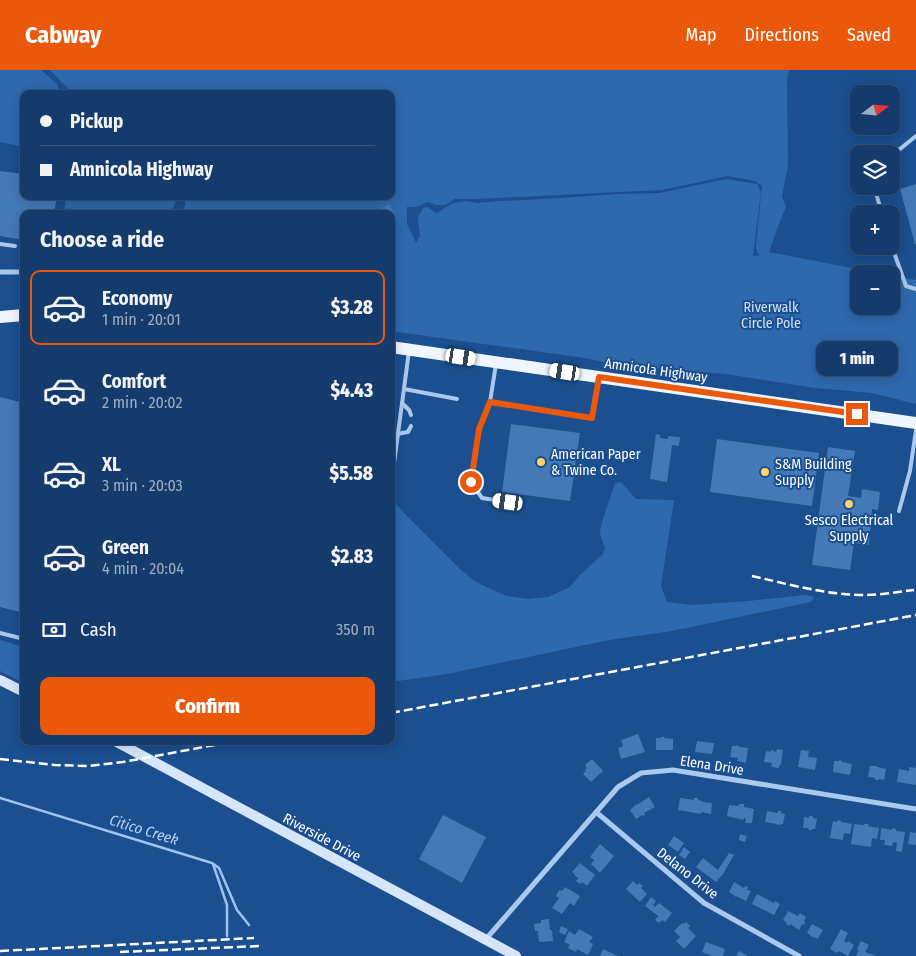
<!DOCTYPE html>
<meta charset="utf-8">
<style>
:root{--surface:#143b6b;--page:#214673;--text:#f1f3f6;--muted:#9dadc1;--line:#33557e;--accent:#ea580c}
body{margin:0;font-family:"Fira Sans Condensed",sans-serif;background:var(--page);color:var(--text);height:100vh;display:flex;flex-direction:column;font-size:19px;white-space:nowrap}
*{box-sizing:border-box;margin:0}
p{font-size:16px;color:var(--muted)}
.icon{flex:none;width:28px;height:28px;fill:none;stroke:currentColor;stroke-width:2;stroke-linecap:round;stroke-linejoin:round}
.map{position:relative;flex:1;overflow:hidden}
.details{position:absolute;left:20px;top:140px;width:375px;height:535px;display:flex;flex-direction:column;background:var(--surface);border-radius:10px;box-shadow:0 2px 12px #0003,0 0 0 1px var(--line)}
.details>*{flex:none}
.guide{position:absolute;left:20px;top:20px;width:375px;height:110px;border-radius:10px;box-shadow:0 2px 12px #0003,0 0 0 1px var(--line);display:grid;align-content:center;height:110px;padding:0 20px;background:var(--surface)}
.needle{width:32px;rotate:74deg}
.tools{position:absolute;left:850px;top:15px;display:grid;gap:10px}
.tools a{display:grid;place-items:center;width:50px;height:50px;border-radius:10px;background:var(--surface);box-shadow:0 2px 12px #0003,0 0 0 1px var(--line);font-size:25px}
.end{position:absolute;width:22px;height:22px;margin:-11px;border:6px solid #ea580c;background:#fff;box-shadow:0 0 0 2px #fff}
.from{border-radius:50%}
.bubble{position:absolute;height:35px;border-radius:10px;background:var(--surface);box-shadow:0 2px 12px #0003,0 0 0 1px var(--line);font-size:16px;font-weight:800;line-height:35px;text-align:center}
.car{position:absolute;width:15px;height:30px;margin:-15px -8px;border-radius:6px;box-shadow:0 0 4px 1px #0007;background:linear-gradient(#fff 24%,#345 0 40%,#fff 0 76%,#345 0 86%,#fff 0)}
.guide b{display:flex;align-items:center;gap:18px;height:48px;font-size:19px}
.guide b+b{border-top:1px solid var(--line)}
.guide i{width:12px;height:12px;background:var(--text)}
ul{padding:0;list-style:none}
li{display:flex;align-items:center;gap:15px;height:75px;margin:0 10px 8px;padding:0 10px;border:2px solid transparent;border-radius:10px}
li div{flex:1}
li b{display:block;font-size:19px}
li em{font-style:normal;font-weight:800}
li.on{border-color:var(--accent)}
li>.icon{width:45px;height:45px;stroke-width:1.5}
h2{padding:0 20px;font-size:22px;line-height:60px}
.pay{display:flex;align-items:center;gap:12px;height:55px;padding:0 20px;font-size:19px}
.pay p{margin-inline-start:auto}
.button{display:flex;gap:10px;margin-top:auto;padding:10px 20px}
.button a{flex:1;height:58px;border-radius:10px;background:var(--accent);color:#fff;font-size:20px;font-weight:800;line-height:58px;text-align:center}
header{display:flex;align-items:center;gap:30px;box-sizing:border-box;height:70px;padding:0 25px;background:var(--accent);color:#fff}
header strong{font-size:24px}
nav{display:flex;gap:28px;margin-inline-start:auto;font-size:18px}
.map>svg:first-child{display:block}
.green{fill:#2e69ad;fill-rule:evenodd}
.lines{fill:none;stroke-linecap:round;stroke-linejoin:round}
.stream{stroke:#9cc4f0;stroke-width:2.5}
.building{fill:#4478b7}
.lane{stroke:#a9c9ee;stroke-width:4}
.street{stroke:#a9c9ee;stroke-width:5}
.secondary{stroke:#d6e6fa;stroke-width:10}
.primary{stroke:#f0f6ff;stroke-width:12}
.rail{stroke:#fff;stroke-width:2.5;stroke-dasharray:9 4;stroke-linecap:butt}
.route{stroke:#ea580c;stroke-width:6}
.poi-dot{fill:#ffd166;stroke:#1b4f8f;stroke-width:2}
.labels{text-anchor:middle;stroke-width:4;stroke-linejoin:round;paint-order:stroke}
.park-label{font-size:14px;fill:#cfe3fa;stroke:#1b4f8f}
.street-label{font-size:14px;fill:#fff;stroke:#1b4f8f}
.poi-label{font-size:14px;fill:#fff;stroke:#1b4f8f;text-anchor:start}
.water-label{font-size:15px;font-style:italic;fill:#b5d3f5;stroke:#1b4f8f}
</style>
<header>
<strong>Cabway</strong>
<nav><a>Map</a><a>Directions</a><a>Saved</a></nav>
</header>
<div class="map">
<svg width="916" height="886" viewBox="0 0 916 886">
<rect width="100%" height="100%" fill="#1b4f8f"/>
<g class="green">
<path d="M0,0H41L57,14L60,24H24V77L0,72Z"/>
<path d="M50,0H789L787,10L788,95L782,126L786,137L778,156L769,182L883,204H859V236H891V205L916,210V334L872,323L815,318L725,304L618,295L584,288L391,261V144H223L215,139L198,144H174L179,142L185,137V129L181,126H391V24H72L71,22ZM728,106L755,111L762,116L756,176L757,183L760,185L753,186L761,122L757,114L726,109L659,123L617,124L545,129L500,131L477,133L467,131L453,133L437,143L427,137L423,138L418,147L420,166L416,173L407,154V137H416L428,132L436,135H446L455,129H477L662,120Z"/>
<path d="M66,126H162L176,131L173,138L163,141L162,144H64Z"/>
<path d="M621,412L636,429L674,430L661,516L667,532L692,535L748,531L806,525L814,527L811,532L672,561L609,570L447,604L391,612V429L407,446L461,500L476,512L489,518L507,526L529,529L548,527L570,517L580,505L603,484L605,478L601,468L600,460L603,449L615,413Z"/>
<path d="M0,570L24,577V613L0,601Z"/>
</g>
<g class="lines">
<g class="stream">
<path d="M0,728L212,793L219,798L237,840L249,855"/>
<path d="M213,794L227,835V866"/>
</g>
</g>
<g class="building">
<path d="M0,101L24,104V126H57L54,144H24V170L0,166Z"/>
<path d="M916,114V174H915L900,119Z"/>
<path d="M389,134L395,144L391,146V144H385L382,138Z"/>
<path d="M0,327L24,333V543L0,537Z"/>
<path d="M511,354L580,363L570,431L502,422Z"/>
<path d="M656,364L660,365V368L668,369V366L680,367L679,376L672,375L667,412L650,409Z"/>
<path d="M717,369L819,383L812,436L710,422Z"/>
<path d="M828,377L855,381L848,426L861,428L862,419L880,422L878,440L872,439L869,475L854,473L850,500L812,495Z"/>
<path d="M638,664L645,682L621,689L618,678L623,676L621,670Z"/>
<path d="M661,667H664V668L673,669V680H656V668H661Z"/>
<path d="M697,671L714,673L712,684L695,682Z"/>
<path d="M736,675L739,676V677L748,678L746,693L737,691L738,688L730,687L732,676H736Z"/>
<path d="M777,679L783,680L781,695H779V698L771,697L772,693L764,692L766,681L771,682V680L776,682Z"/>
<path d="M801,680L809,681L808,687L817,688L815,700L798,697Z"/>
<path d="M592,689L603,701L591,712L583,704L586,701L585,700L587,698L585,695Z"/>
<path d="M839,690L842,691V692L852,694L850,705L833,702L834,691H839Z"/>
<path d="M870,696H877V697L886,699L884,710L879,709V710H875V708L868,707Z"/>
<path d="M909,697L916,698V715L897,712L899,699L909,701Z"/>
<path d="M649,727L655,737L644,743L645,745L643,746L642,745L636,749L630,740L637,734V735Z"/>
<path d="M680,728L694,730V728H698V730L702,731V732L712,733L711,744L701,742V744L678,740Z"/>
<path d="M739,734H744V737L754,739L752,753H745L746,749L744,748L743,750L727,746L729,735L739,736Z"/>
<path d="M767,741L778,743V741H781V743L785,744L783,754L777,755V754L765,752Z"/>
<path d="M443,745L486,767L462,813L419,789Z"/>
<path d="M809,746H813V748L817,749L815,759H812V760H808L809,758H803L804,747L809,748Z"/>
<path d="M838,750L841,751V752L852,754L850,764L844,763L843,770L830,768L833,751L837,752Z"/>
<path d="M854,754L864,755V754H869L868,756L879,758L877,769L872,768L871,777L851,774Z"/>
<path d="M881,758L892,760V758L896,759V761L905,762L902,782L896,781L897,772L893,773L892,776L884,775L885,770H880Z"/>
<path d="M910,762L916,763V775L908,774Z"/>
<path d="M740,764L747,766L745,772L739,770Z"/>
<path d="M674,766L684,773L678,782L668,775Z"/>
<path d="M600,774L614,786L600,803L591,794L594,790L590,787Z"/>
<path d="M684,777L690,782L685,789L679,785Z"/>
<path d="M729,783L734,785L723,804L716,812L696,797L703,788L718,800Z"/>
<path d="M580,793L595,805L587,816L582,812L580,814L576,811L578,808L574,805L575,804L572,802Z"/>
<path d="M633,811L637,815L639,813L643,816L641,818L647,824L640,832L626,819Z"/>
<path d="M734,812L744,818L746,816L748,817L747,820L751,821L746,831L736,826V827L729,822Z"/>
<path d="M565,817L580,826L574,836L570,833L562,844L552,838L559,828L556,826L559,820L562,821Z"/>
<path d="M757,824L774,833L775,831L780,834L774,845L752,834Z"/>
<path d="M651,827L656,831L653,835L655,837L659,833L672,843L665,852L662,850L659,853L655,850L658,846L645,836Z"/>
<path d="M788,841L798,846L800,843L806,847L804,851L805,852L804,855L802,854L799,860L790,854L789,856L786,854L787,853L783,850Z"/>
<path d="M549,849L550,860H552L553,871L539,872L538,861H535L534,854L541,853V850Z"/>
<path d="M686,852L690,856L688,858L696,866L684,879L676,871L680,867L674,861L682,853L683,854Z"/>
<path d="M812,854L823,860L818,869L814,867V868L807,863Z"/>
<path d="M561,856L568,859L565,865L559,862Z"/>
<path d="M579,859L593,867L589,872L593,874L588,885L577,879L576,882L568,878L570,875L564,872L569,861L575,865Z"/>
<path d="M841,859L848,863L844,871L847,873L848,871L854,875L848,886L839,881L837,883L830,879Z"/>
<path d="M861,871L869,875L865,882L876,886H856L859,880L857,879Z"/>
<path d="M706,872L725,879L723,886H712L702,882Z"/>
<path d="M603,879L618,886H600Z"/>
<path d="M739,881L748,886H736Z"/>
</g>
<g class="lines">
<g class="lane">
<path d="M886,84L900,79L916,66"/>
<path d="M874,116L882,144"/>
<path d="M0,174L15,176"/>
<path d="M891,174L906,216L916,219"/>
<path d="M496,294L490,332L479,359L471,412L482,428L508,432"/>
<path d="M404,319L457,329"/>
<path d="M490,332L592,348L599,309"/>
<path d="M402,333L409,340L411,345"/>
<path d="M397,364L408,362L411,356"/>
<path d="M393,401L409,281"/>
<path d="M899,441L910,401L916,360"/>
<path d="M0,563L24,569"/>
</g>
<g class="street">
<path d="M0,202H24"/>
<path d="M596,742L704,833L799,886"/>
<path d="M486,869L618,717L641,703L673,700L916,739"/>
</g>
<g class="secondary">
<path d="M0,610L24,622"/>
<path d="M115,671L516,886"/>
</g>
<g class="primary">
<path d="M0,247L24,245"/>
<path d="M391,277L916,353"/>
</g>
<g class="rail">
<path d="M752,506C788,514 826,525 864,525C880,525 897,522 914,520"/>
<path d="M391,643L916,545"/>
<path d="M0,689L55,695L88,696L123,692L236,671"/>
<path d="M0,881L254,868"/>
<path d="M120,882L259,876"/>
</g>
</g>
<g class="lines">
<path class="route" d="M471,412L479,359L490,332L592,348L599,307L857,344"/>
</g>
<g class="poi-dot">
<circle cx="541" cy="392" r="5"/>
<circle cx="765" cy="402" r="5"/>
<circle cx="849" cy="434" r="5"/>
</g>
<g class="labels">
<g class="park-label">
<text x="771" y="242">Riverwalk<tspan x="771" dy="16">Circle Pole</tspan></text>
</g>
<g class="street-label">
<text transform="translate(656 300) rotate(8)" y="5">Amnicola Highway</text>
<text transform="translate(712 695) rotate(9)" y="5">Elena Drive</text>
<text transform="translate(322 767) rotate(28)" y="5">Riverside Drive</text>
<text transform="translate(688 803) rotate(38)" y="5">Delano Drive</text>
</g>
<g class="poi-label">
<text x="551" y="389">American Paper<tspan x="551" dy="16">&amp; Twine Co.</tspan></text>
<text x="775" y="399">S&amp;M Building<tspan x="775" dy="16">Supply</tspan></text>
<text x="849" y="455" text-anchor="middle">Sesco Electrical<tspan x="849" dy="16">Supply</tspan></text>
</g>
<g class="water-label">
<text transform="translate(144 760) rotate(17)" y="5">Citico Creek</text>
</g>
</g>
</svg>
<div class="tools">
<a><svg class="needle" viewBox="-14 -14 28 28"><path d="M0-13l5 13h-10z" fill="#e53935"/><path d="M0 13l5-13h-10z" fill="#9dadc1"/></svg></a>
<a><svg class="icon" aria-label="layers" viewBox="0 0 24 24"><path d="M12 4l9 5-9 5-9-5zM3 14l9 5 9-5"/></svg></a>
<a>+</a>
<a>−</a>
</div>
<i class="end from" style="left:471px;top:412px"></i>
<i class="end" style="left:857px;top:344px"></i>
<div class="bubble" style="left:816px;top:271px;width:82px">1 min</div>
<i class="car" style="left:461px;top:287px;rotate:99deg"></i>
<i class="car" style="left:565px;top:302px;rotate:279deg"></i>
<i class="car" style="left:508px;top:432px;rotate:278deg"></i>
<div class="guide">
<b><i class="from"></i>Pickup</b>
<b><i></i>Amnicola Highway</b>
</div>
<section class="details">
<h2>Choose a ride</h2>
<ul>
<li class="on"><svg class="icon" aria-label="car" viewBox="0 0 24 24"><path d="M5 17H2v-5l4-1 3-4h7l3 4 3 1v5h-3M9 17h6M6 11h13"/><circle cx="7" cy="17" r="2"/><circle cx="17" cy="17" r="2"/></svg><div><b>Economy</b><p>1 min · 20:01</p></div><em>$3.28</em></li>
<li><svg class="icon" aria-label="car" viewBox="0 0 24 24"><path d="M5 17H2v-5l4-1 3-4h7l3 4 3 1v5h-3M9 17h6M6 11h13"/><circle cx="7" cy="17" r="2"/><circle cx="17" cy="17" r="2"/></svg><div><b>Comfort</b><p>2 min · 20:02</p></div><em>$4.43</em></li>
<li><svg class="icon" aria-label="car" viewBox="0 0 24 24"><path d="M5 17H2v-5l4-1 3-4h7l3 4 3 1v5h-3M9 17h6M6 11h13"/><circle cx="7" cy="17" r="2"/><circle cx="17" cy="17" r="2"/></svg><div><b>XL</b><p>3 min · 20:03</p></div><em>$5.58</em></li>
<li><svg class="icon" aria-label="car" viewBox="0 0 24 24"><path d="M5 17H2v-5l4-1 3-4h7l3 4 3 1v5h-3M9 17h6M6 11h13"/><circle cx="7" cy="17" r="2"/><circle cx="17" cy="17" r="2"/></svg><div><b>Green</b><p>4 min · 20:04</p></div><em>$2.83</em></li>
</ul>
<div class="pay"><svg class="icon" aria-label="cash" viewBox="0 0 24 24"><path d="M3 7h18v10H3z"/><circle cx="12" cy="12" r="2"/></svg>Cash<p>350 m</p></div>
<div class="button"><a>Confirm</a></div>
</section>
</div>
